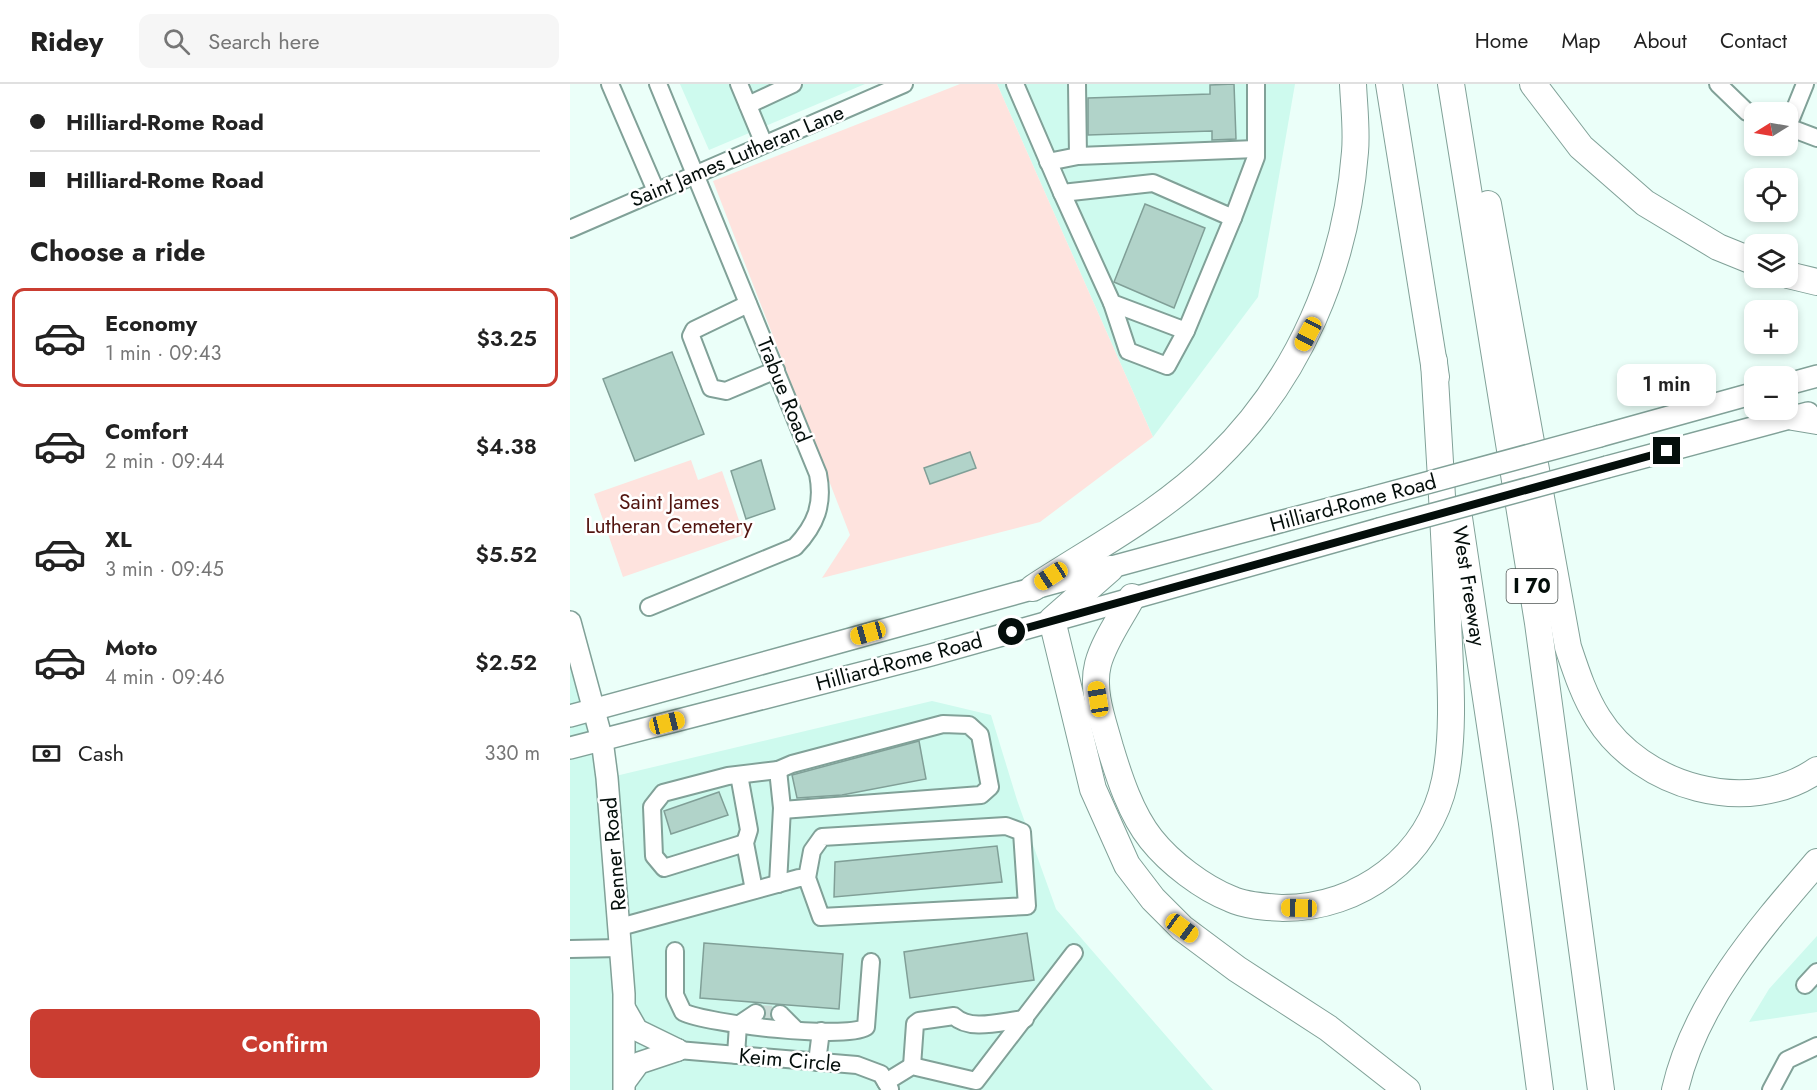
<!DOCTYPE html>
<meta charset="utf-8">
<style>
:root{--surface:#fff;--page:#f6f6f6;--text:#222;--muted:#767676;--line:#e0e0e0;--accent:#ca3d31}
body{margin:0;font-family:Jost,sans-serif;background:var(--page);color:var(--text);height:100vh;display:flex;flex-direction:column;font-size:22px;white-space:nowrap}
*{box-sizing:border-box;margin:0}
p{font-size:20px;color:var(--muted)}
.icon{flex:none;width:33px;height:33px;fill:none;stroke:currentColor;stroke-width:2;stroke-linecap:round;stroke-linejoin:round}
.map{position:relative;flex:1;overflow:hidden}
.drawer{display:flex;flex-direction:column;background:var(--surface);width:570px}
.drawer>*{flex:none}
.hud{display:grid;align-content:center;height:132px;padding:0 30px;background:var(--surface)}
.needle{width:39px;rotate:259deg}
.controls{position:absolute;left:1174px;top:18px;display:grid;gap:12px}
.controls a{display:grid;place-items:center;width:54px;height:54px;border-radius:12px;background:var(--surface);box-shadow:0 3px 9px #0003;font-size:30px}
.end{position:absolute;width:27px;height:27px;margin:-14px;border:8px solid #040e0b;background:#fff;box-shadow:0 0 0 3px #fff}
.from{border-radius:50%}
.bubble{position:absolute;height:42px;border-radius:12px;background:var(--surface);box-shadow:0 3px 9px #0003;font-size:20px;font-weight:600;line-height:42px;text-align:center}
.car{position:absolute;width:18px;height:36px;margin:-18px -9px;border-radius:8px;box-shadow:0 0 4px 2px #0007;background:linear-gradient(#f5c518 24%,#345 0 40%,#f5c518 0 76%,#345 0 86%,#f5c518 0)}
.hud b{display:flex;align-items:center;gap:21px;height:57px;font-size:22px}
.hud b+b{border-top:2px solid var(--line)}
.hud i{width:15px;height:15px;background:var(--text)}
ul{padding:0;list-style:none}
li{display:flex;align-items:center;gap:18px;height:99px;margin:0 12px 9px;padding:0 18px;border:3px solid transparent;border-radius:12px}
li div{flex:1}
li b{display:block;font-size:22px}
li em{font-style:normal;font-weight:600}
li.selected{border-color:var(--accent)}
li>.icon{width:54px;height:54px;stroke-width:1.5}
h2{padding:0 30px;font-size:27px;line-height:72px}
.pay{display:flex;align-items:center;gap:15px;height:66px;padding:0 30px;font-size:22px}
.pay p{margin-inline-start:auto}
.primary-button{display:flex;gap:12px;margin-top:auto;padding:12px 30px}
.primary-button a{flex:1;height:69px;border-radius:12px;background:var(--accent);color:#fff;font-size:24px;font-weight:600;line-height:69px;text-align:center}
header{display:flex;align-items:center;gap:36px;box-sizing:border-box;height:84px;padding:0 30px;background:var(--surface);border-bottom:2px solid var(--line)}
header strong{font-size:28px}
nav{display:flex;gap:33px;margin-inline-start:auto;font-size:21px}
.search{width:420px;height:54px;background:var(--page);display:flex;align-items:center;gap:15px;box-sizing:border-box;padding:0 21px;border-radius:12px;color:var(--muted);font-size:22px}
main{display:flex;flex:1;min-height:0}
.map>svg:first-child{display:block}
.built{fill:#cefaee}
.green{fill:#fee3de}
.building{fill:#b1d3c9;stroke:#809f97;stroke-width:1.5}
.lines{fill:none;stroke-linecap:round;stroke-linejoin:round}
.minor-tunnel{stroke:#c8dbd5;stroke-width:16;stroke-dasharray:16 8;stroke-linecap:butt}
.minor-casing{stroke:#81a198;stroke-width:20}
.major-casing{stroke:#81a198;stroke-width:24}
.highway-casing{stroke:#81a198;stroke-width:28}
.minor{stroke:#fff;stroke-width:16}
.major{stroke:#fff;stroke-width:21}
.highway{stroke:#fff;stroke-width:26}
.major-bridge-casing{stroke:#81a198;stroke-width:24;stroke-linecap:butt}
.major-bridge{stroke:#fff;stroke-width:21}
.route{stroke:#040e0b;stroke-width:8}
.labels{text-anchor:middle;stroke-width:5;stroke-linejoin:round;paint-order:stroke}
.shield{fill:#fff;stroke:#4f5654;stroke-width:1.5}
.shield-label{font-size:20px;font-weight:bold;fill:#040e0b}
.street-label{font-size:21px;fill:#040e0b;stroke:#fff}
.park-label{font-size:21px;fill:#52140f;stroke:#fff}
</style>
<header>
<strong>Ridey</strong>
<div class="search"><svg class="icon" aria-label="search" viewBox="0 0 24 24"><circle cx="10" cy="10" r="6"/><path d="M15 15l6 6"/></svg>Search here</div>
<nav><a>Home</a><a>Map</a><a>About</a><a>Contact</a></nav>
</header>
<main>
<section class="drawer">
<div class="hud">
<b><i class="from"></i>Hilliard-Rome Road</b>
<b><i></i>Hilliard-Rome Road</b>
</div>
<h2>Choose a ride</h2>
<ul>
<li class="selected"><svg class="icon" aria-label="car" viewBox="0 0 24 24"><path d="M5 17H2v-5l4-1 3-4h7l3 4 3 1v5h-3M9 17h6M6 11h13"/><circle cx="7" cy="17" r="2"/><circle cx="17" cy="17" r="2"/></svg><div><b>Economy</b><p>1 min · 09:43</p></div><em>$3.25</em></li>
<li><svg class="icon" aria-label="car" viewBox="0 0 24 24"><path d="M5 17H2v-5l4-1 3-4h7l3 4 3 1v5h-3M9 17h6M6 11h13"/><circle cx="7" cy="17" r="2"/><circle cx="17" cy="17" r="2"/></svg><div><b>Comfort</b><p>2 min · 09:44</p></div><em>$4.38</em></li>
<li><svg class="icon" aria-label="car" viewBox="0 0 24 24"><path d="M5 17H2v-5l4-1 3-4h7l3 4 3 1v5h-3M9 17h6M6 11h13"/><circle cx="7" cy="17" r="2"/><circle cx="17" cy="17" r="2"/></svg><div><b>XL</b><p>3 min · 09:45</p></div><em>$5.52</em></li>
<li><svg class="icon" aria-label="car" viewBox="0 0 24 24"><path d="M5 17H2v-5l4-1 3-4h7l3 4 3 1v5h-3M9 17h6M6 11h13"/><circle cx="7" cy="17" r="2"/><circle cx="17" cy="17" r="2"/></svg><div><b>Moto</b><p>4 min · 09:46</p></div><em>$2.52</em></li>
</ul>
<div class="pay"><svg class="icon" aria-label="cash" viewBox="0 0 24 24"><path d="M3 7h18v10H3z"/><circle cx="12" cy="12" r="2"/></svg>Cash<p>330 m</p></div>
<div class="primary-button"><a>Confirm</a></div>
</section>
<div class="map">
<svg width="1247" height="1006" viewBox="0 0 1247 1006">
<rect width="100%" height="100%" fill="#ebfff9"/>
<g class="built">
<path d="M110,0H295L139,66Z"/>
<path d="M427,0H725L688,213L583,353Z"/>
<path d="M0,538L37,694L362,617L421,631L447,716L486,825L643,1006H0Z"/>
<path d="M1247,852V928L1179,938L1199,905Z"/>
</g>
<g class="green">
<path d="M390,0H427L583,353L470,438L252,494L280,451L143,97Z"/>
<path d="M121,376L128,396L152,387L174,451L53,493L24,410Z"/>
</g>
<g class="building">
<path d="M664,0L666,55L642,56V47L518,51V14L640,10V1Z"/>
<path d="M575,120L635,144L604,224L544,198Z"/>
<path d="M102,268L134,350L65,377L33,295Z"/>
<path d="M400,368L406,384L360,400L354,384Z"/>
<path d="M191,376L205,425L176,435L161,387Z"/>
<path d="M349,657L356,695L272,711L227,714L222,691Z"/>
<path d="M149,708L158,731L101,750L94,727Z"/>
<path d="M427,762L432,798L264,813L265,778Z"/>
<path d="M457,849L464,896L340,914L334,868Z"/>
<path d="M134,859L273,870L269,925L130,914Z"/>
</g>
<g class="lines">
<path class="minor-tunnel" d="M186,929L210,930"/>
<g class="minor-casing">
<g id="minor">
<path d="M40,0L86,107"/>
<path d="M169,0L194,60"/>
<path d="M445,0L492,109L583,99L663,134L686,73V0"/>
<path d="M507,0L508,72"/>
<path d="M1148,0L1177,28L1185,31"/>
<path d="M178,21L223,0"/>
<path d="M1218,42L1235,0"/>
<path d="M1218,43L1247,54"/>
<path d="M478,78L508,72L686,65"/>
<path d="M492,109L542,219L616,247L663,134"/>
<path d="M0,145L334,0"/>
<path d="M542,219L558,267L597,282L616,247"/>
<path d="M178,220L124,246L121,252L141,304L156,307L206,286"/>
<path d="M79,523L225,463C246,441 254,420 248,390L88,0"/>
<path d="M208,686L222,680L373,640L399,641L410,651L420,703L411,711L212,726"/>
<path d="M169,691L179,746L175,759L184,806"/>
<path d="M175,759L94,784L84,772L82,723L93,709L158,692L208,686L212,724L208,800"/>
<path d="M50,843L229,794H237L251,833L457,822L452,748L436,742L252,753L242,767L237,794"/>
<path d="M0,865L51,864"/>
<path d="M105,867V911L113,928C137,940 275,956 296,943L301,878"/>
<path d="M1235,901L1247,888"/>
<path d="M210,930L225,945"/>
<path d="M108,966L287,981L311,990L320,1005"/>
<path d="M166,971L168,941L186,929"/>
<path d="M247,978L251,947"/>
<path d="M342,982L345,940L349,937L384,932C400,948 433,937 455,935"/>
<path d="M316,998L342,982L406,997L504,869"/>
<path d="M1201,1006L1217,976L1247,962"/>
</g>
</g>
<g class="major-casing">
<g id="major">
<path d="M1218,300L1247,292"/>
<path d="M1030,352L1185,309"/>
<path d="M1037,383L1238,329"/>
<path d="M0,538L32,656L37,694L54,910V1006"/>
<path d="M0,632C267,560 533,483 801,414"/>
<path d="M0,664L361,571L809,445"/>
<path d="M55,925L67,946L108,966"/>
<path d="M55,998L69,979L108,966"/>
</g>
</g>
<g class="highway-casing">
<g id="highway">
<path d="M819,0L866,293"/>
<path d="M881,0L968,539L1031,1006"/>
<path d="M963,0L1011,63L1075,119L1148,163L1185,178"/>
<path d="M918,120L998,563C1006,587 1014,612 1028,634C1071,703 1178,734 1247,686"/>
<path d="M1218,191L1247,198"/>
<path d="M1223,333L1247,337"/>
<path d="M888,427L935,741L970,1006"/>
<path d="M540,485L482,536L523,705L557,781L583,815L612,844L667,885L758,944L837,1006"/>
<path d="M463,504C524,464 593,428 645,376C729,295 776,184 785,68C787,46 784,22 783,0"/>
<path d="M562,513C551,534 534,557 528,580C521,607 533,637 540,663C549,693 561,730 581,755C600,779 633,804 661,815C676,822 697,823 713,824C790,824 859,773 875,696C885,646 880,589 878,537C875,451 869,364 864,277"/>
<path d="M1105,1006C1125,918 1190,844 1247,778"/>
</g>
</g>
<use href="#minor" class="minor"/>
<use href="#major" class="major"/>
<use href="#highway" class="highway"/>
<g class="major-bridge-casing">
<g id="major-bridge">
<path d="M801,414L1030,352"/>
<path d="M809,445L1037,383"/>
</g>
</g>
<use href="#major-bridge" class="major-bridge"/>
</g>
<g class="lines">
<path class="route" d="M442,548L1097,367"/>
</g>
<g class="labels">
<rect class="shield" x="936.5" y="485" width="51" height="34" rx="4.5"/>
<g class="shield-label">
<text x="962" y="509">I 70</text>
</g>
<g class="street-label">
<text transform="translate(167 72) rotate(-23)" y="7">Saint James Lutheran Lane</text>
<text transform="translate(214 306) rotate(68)" y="7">Trabue Road</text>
<text transform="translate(783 419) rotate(-15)" y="7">Hilliard-Rome Road</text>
<text transform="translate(899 502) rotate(81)" y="7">West Freeway</text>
<text transform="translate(329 578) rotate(-15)" y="7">Hilliard-Rome Road</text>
<text transform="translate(44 770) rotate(-95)" y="7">Renner Road</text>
<text transform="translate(220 976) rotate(5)" y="7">Keim Circle</text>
</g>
<g class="park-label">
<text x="99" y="425">Saint James<tspan x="99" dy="24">Lutheran Cemetery</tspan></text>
</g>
</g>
</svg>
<div class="controls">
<a><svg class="needle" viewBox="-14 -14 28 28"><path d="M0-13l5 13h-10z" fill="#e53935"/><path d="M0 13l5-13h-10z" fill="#767676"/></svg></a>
<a><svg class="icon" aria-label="locate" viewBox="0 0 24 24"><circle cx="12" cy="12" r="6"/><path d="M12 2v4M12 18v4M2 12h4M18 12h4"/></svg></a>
<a><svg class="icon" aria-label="layers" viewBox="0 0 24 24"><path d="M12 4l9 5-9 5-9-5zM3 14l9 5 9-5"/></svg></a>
<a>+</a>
<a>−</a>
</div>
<i class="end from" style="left:442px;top:548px"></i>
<i class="end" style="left:1097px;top:367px"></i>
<div class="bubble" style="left:1047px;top:280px;width:99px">1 min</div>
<i class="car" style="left:738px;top:250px;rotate:208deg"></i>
<i class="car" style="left:481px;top:492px;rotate:237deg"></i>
<i class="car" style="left:298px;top:549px;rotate:254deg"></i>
<i class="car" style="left:528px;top:615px;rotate:351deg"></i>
<i class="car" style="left:97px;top:639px;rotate:76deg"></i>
<i class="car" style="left:729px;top:824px;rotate:271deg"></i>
<i class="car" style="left:612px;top:844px;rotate:126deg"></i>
</div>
</main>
